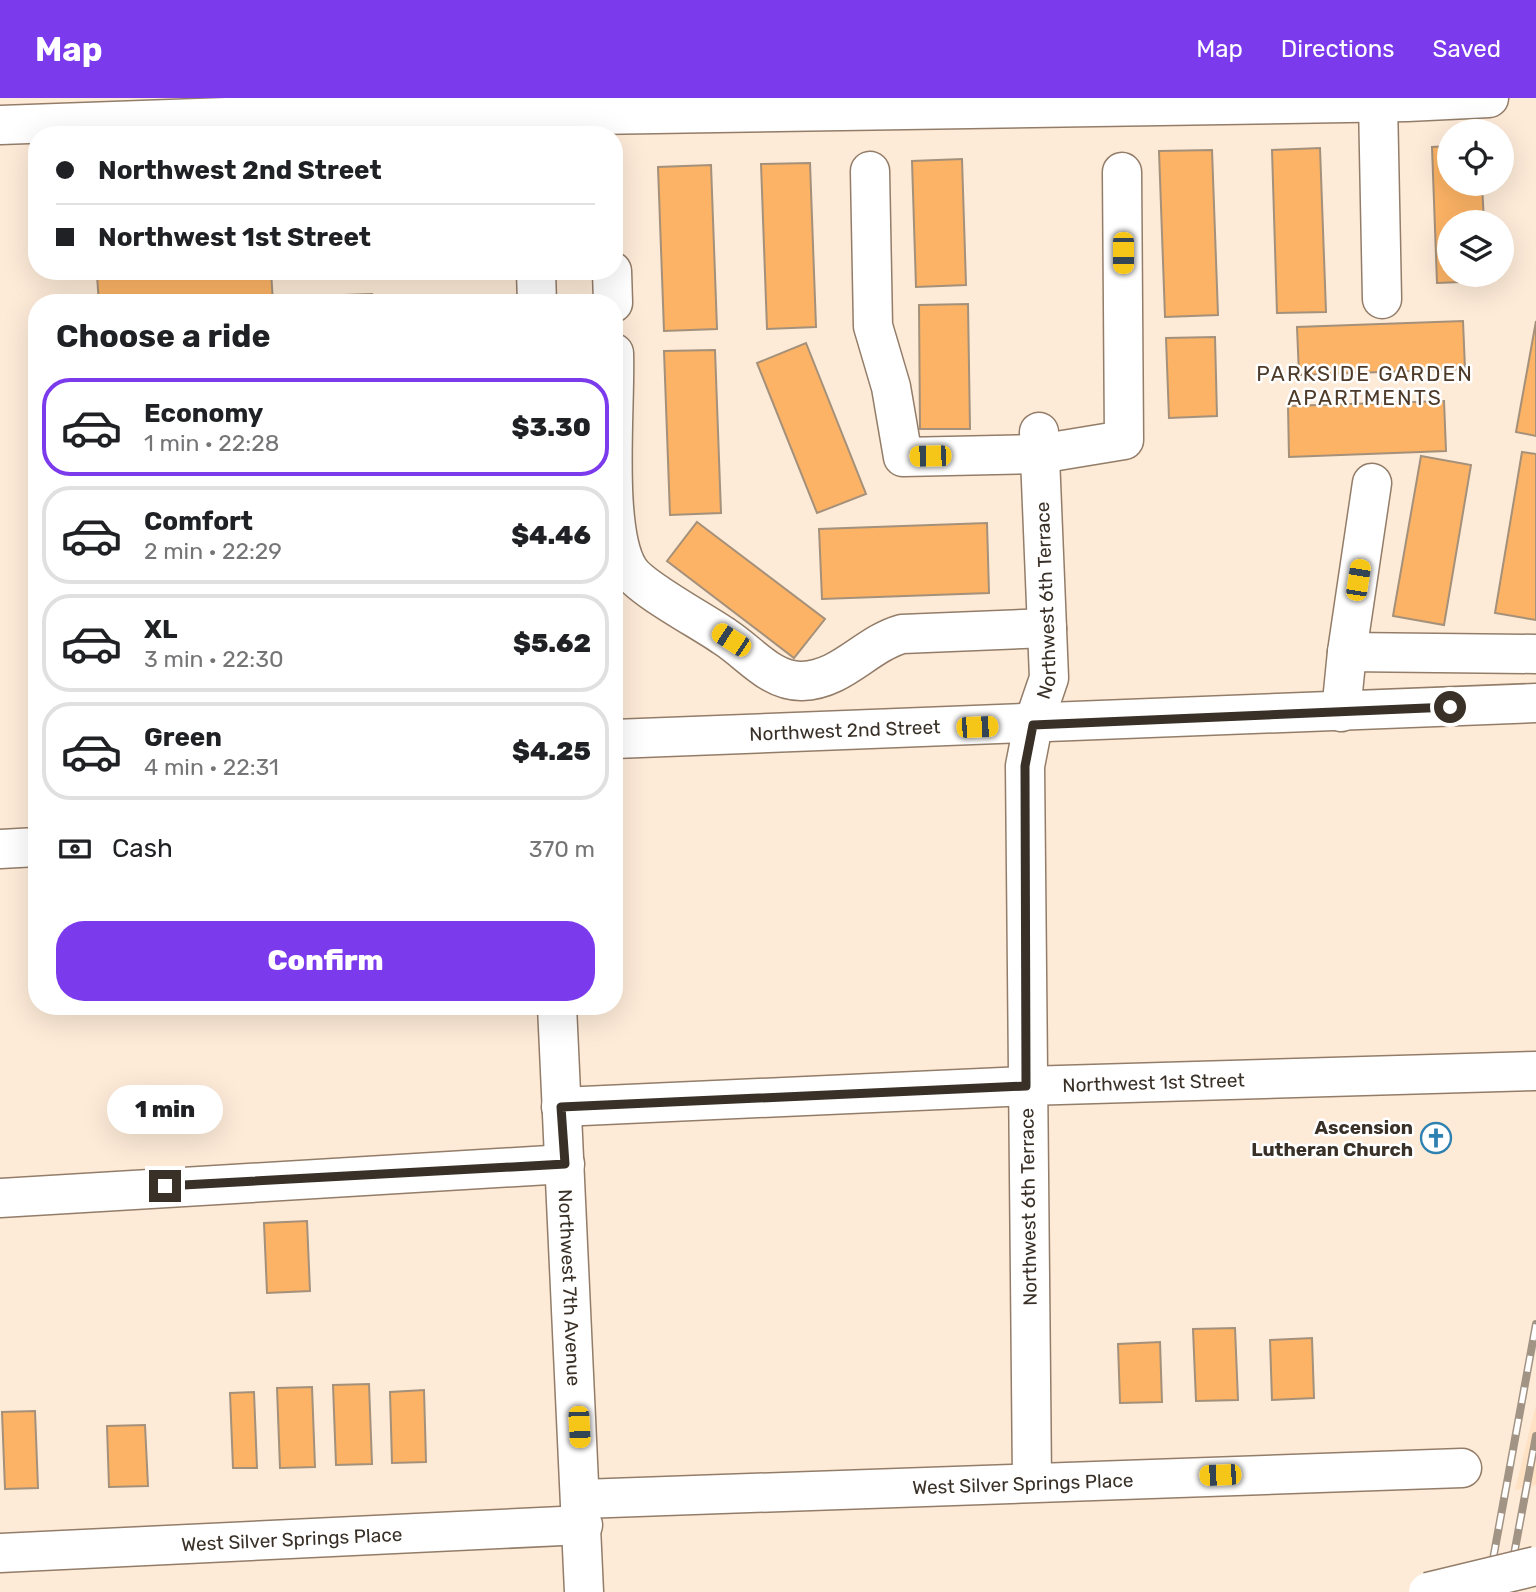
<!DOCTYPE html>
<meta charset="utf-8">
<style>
:root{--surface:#fff;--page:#f6f6f6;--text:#202124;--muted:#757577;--line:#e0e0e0;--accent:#7c3aed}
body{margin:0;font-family:Rubik,sans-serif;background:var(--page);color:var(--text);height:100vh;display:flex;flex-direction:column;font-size:26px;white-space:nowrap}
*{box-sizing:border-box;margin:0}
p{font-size:23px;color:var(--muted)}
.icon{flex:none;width:38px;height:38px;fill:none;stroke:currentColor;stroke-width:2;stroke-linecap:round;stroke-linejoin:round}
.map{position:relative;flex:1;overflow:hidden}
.sheet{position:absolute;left:28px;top:196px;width:595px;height:721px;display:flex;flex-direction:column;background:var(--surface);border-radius:28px;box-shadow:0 7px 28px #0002}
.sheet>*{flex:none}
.hud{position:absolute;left:28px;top:28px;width:595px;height:154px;border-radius:28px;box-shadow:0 7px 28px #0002;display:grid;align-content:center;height:154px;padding:0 28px;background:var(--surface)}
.controls{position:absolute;left:1437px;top:21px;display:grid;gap:14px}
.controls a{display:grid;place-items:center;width:77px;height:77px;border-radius:50%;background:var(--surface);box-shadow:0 7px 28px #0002;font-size:35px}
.end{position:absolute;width:32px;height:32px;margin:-16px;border:9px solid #393027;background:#fff;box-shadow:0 0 0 4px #fff}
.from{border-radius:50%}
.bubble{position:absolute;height:49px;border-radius:24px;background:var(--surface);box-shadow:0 7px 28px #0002;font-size:23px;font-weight:800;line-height:49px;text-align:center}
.car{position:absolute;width:21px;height:42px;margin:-21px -10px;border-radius:9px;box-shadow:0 0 5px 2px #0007;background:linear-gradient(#f5c518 24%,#345 0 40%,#f5c518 0 76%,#345 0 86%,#f5c518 0)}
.hud b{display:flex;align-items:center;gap:24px;height:66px;font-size:26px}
.hud b+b{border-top:2px solid var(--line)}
.hud i{width:18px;height:18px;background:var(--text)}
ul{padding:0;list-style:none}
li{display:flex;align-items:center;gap:21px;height:98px;margin:0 14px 10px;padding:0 14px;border:4px solid var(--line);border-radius:28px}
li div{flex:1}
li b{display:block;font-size:26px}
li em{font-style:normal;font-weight:800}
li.current{border-color:var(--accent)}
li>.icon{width:63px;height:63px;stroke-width:1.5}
h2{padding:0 28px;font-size:32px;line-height:84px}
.pay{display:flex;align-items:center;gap:18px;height:77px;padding:0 28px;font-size:26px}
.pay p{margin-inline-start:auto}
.button{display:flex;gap:14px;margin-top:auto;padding:14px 28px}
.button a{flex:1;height:80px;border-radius:28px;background:var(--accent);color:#fff;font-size:28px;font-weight:800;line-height:80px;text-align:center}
header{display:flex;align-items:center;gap:42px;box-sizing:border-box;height:98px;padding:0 35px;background:var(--accent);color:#fff}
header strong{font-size:33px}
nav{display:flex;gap:38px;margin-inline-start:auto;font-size:24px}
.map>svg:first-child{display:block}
.built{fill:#ffe1c4}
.building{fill:#fcb365;stroke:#a5907a;stroke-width:2}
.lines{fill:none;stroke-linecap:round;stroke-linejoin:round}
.minor-casing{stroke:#937d69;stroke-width:41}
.minor{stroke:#fff;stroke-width:38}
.rail-casing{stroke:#a29485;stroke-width:8}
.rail{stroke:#fff;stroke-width:5;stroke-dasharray:16;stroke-linecap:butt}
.major-bridge-casing{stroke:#937d69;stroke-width:41;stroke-linecap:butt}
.major-bridge{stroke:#fff;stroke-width:38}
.route{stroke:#393027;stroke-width:9}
.labels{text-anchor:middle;stroke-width:5;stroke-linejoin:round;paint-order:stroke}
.street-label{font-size:19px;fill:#393027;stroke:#fff}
.poi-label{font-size:19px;font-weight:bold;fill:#393027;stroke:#fff;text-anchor:end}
.neighbourhood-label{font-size:21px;letter-spacing:2px;fill:#4d3a28;stroke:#fff}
</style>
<header>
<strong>Map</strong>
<nav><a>Map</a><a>Directions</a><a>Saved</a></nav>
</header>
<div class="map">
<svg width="1536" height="1494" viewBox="0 0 1536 1494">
<rect width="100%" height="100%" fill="#fdead7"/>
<path class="built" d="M1536,1307V1387L1515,1392Z"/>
<g class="building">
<path d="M1449,48V86H1482L1484,124H1449V177H1486V183L1437,185L1432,49Z"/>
<path d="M1320,50L1326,214L1277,215L1272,52Z"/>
<path d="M1212,52L1218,217L1165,219L1159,53Z"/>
<path d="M962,61L966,187L916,189L912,63Z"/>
<path d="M810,65L816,229L767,231L761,66Z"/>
<path d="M711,67L717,231L664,233L658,69Z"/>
<path d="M167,173H271L273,205H99L97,178Z"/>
<path d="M372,196L373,205H315V198Z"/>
<path d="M968,206L970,331H920L919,207Z"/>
<path d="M1463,223L1465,271L1299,277L1297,229Z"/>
<path d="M1536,223V338L1516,334Z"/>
<path d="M1215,239L1217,318L1169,320L1166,240Z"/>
<path d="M806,245L866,396L817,415L757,265Z"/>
<path d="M715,252L721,415L670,417L664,253Z"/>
<path d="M1444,303L1446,353L1289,359L1288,308Z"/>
<path d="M1522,354L1536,356V522L1495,515Z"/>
<path d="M1421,358L1471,367L1444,527L1393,518Z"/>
<path d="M697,424L825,521L794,560L667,463Z"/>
<path d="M987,425L989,495L822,501L819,431Z"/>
<path d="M307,1123L310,1193L267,1195L264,1125Z"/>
<path d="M1235,1230L1238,1302L1196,1303L1193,1231Z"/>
<path d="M1312,1240L1314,1300L1272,1302L1270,1242Z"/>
<path d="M1160,1244L1162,1304L1120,1305L1118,1246Z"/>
<path d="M369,1286L372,1366L336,1367L333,1287Z"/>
<path d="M312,1289L315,1369L280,1370L277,1290Z"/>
<path d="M424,1292L426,1364L392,1365L390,1294Z"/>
<path d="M254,1294L257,1370H233L230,1295Z"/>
<path d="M35,1313L38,1390L5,1391L2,1314Z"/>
<path d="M145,1327L148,1388L109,1389L107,1328Z"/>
</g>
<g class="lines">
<g class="minor-casing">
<g id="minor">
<path d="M1378,4L1382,201"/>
<path d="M0,27L368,14L531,18L1407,4L1489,0"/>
<path d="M870,73L873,228L891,289L903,359L1039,356L1124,342L1122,74"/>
<path d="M536,173L537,205"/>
<path d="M612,173L613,205"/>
<path d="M614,255C616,307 603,431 629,472C641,491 704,524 725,539C750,555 771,584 802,583C842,582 866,546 902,536L1047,530"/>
<path d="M1347,554L1372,385"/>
<path d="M1341,614L1347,554L1536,556"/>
<path id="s1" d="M614,641L1536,605"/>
<path d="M0,751L37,749"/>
<path id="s2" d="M557,908L584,1494"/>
<path id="s3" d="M561,1009L1026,988L1536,973"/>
<path d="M0,1100L565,1066"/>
<path id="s4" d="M1032,1383L1025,668L1033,627L1049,580L1039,334"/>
<path id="s5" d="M582,1401L1462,1370"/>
<path id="s6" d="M0,1455L583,1427"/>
</g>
</g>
<use href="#minor" class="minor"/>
<g class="rail-casing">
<g id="rail">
<path d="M1487,1494L1536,1226"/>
<path d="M1507,1494L1536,1338"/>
</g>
</g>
<use href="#rail" class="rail"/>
<g class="major-bridge-casing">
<path id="major-bridge" d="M1428,1494L1536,1468"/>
</g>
<use href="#major-bridge" class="major-bridge"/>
</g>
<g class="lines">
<path class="route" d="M165,1088L565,1066L561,1009L1026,988L1025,668L1033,627L1450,609"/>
</g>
<defs>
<g id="church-ring" transform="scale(1.575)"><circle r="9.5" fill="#fff" stroke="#2e81b1" stroke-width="1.5"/><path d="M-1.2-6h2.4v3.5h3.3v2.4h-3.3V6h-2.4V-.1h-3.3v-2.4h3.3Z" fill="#2e81b1"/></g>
</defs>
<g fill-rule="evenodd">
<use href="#church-ring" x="1436" y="1040"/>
</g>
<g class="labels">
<g class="street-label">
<text dy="7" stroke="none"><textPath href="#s4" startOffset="884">Northwest 6th Terrace</textPath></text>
<text dy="7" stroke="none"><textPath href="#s1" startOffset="231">Northwest 2nd Street</textPath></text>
<text dy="7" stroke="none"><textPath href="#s3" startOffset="593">Northwest 1st Street</textPath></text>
<text transform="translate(1028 1109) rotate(-91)" y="7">Northwest 6th Terrace</text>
<text dy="7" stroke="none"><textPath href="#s2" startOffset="282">Northwest 7th Avenue</textPath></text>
<text dy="7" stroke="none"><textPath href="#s5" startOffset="441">West Silver Springs Place</textPath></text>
<text dy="7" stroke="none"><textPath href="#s6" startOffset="292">West Silver Springs Place</textPath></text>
</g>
<g class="poi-label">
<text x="1413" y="1036">Ascension<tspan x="1413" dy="22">Lutheran Church</tspan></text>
</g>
<g class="neighbourhood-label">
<text x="1365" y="283">PARKSIDE GARDEN<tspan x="1365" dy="24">APARTMENTS</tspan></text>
</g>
</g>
</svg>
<div class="controls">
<a><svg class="icon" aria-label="locate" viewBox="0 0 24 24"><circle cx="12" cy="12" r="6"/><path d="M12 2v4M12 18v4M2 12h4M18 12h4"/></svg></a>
<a><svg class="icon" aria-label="layers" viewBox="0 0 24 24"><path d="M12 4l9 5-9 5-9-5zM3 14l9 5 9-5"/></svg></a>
</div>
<i class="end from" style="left:1450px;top:609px"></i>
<i class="end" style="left:165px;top:1088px"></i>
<div class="bubble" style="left:107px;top:987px;width:116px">1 min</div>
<i class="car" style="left:1123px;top:155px;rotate:180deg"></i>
<i class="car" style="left:930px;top:358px;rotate:269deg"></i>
<i class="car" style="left:1358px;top:482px;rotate:9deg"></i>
<i class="car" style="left:731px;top:542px;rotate:303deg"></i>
<i class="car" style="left:977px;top:629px;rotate:88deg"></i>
<i class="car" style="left:579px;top:1329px;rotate:177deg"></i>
<i class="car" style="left:1220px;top:1377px;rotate:268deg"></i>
<div class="hud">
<b><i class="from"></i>Northwest 2nd Street</b>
<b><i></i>Northwest 1st Street</b>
</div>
<section class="sheet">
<h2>Choose a ride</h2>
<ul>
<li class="current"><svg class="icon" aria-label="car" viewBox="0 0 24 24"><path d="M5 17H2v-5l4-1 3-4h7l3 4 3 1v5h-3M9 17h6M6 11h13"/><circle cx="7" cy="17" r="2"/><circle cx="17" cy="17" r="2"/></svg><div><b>Economy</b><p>1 min · 22:28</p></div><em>$3.30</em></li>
<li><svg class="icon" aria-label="car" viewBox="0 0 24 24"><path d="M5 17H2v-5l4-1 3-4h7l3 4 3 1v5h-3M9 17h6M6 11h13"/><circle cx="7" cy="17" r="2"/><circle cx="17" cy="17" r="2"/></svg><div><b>Comfort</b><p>2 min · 22:29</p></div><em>$4.46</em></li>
<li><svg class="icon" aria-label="car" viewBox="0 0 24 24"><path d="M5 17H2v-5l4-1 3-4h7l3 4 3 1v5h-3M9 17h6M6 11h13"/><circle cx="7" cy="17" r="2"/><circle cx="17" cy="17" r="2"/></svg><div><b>XL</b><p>3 min · 22:30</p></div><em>$5.62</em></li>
<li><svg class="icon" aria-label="car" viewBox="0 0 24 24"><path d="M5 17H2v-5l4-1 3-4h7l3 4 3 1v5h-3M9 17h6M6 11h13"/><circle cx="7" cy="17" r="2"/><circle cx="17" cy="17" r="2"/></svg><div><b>Green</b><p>4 min · 22:31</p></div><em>$4.25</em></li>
</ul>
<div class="pay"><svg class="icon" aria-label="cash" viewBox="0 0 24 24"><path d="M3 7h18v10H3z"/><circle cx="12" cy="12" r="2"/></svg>Cash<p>370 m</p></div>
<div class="button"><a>Confirm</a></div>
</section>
</div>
